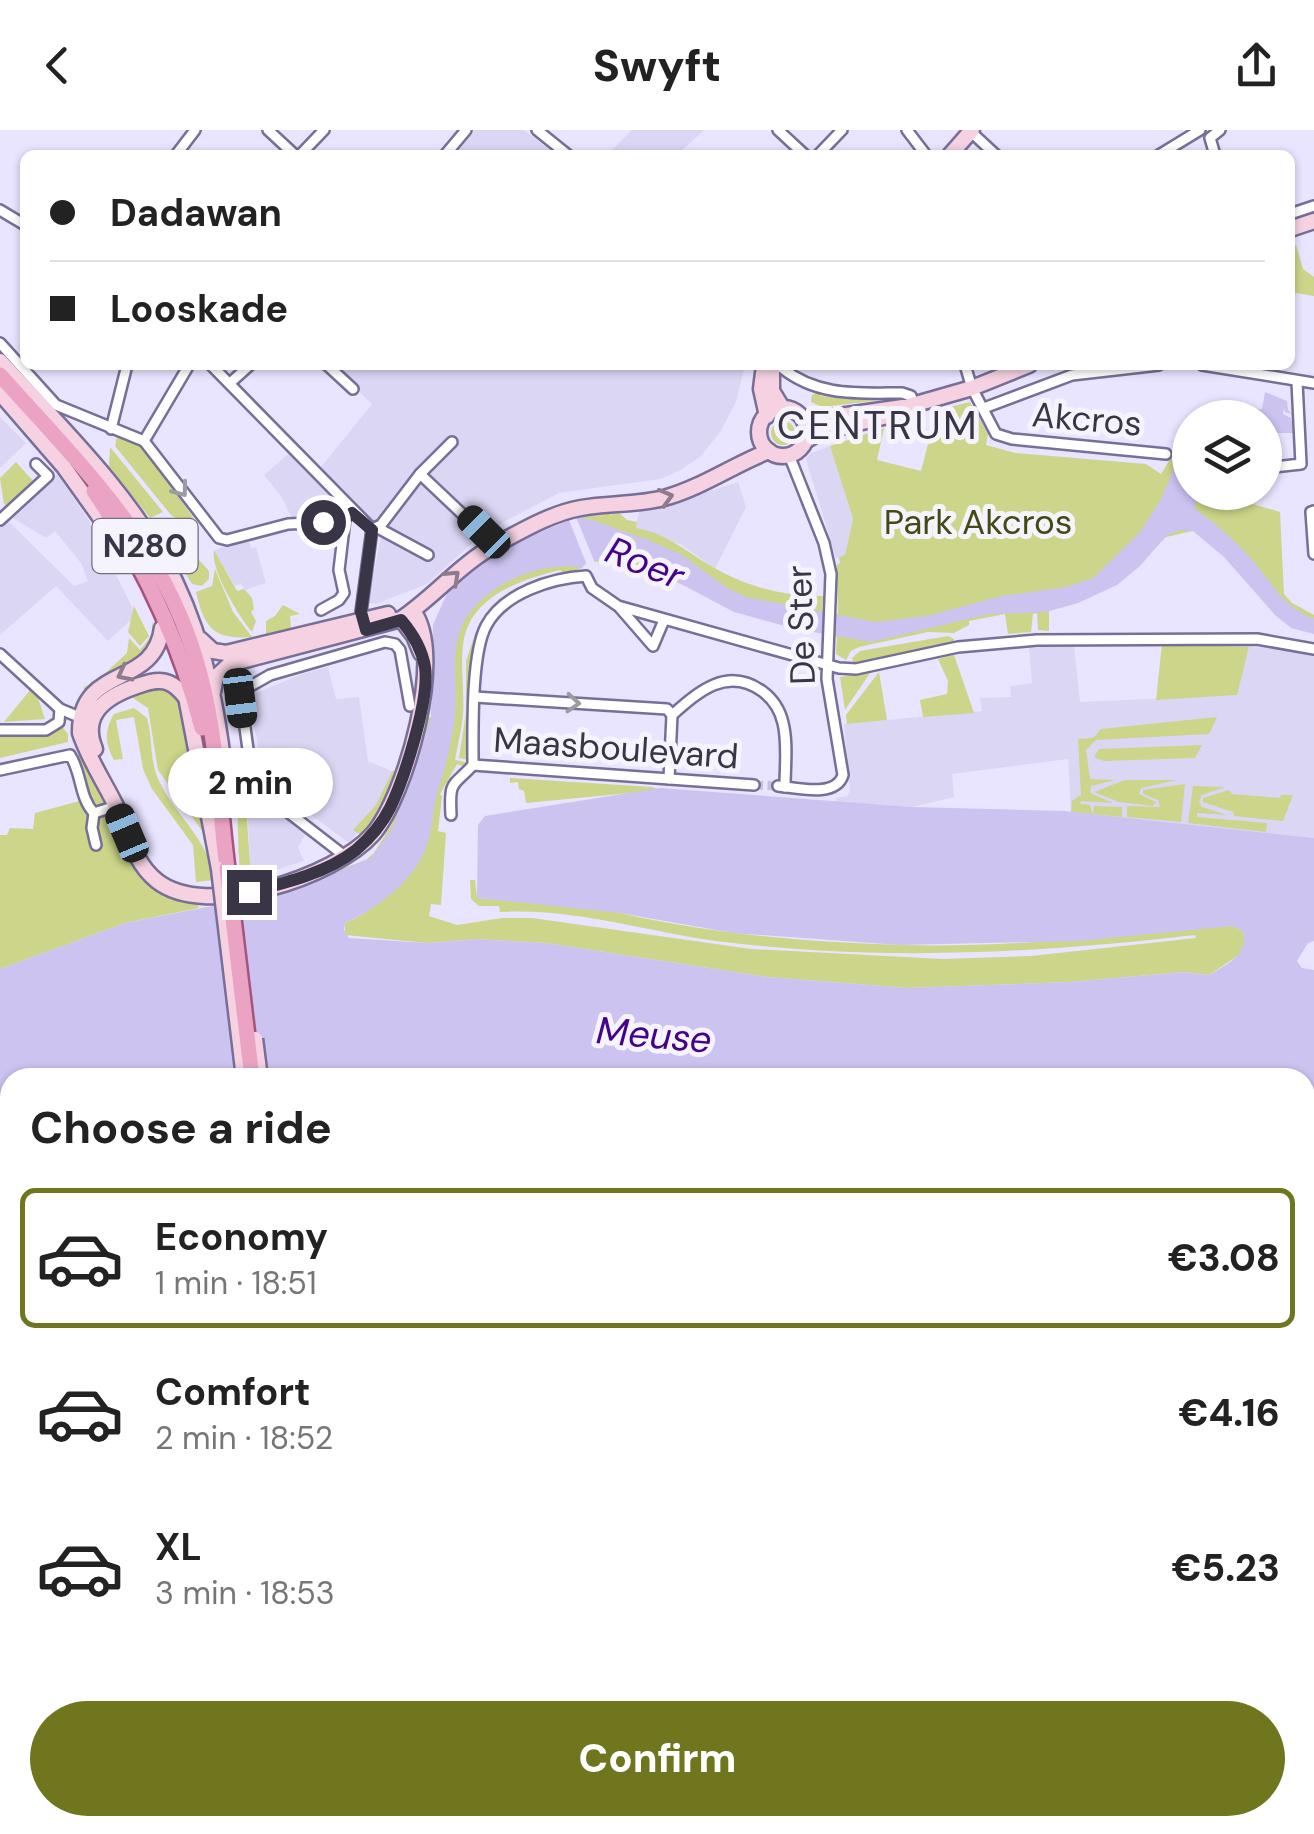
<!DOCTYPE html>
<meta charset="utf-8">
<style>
:root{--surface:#fff;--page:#f6f6f6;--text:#222;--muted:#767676;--line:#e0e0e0;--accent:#6f761e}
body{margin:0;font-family:"DM Sans",sans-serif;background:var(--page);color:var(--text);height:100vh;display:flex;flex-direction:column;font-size:38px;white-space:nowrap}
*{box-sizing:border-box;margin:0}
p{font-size:32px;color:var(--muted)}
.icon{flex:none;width:55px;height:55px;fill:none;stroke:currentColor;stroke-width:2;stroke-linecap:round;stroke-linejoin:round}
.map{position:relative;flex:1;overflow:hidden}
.panel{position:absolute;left:0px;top:938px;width:1315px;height:768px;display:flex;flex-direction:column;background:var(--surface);border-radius:30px 30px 0 0;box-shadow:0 2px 8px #0004}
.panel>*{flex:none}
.guide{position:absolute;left:20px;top:20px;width:1275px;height:220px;border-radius:15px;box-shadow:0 2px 8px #0004;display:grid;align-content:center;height:220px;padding:0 30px;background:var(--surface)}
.fabs{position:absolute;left:1172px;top:270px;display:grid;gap:20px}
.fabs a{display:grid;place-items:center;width:110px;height:110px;border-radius:50%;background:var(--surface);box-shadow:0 2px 8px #0004;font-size:50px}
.end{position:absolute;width:45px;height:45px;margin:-22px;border:12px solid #393547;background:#fff;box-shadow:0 0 0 5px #fff}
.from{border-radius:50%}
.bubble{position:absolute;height:70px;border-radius:35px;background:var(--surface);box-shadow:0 2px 8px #0004;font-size:32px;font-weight:800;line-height:70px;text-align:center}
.car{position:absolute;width:30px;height:60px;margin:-30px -15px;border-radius:12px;box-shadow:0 0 8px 2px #0007;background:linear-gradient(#222 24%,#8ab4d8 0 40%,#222 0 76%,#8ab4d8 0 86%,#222 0)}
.guide b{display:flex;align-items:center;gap:35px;height:95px;font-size:38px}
.guide b+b{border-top:2px solid var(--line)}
.guide i{width:25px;height:25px;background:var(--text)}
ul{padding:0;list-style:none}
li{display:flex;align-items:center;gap:30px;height:140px;margin:0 20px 15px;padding:0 10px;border:5px solid transparent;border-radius:15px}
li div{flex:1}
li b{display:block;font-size:38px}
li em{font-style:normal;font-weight:800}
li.on{border-color:var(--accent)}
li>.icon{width:90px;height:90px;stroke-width:1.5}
h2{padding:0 30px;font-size:45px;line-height:120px}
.primary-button{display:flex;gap:20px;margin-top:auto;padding:20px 30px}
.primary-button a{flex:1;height:115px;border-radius:60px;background:var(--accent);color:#fff;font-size:40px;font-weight:800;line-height:115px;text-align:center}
header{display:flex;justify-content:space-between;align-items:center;height:130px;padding:0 30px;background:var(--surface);font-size:45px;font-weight:800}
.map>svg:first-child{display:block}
.built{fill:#dcd6f5}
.green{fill:#ccd589}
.water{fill:#ccc3f0}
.pier{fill:#e9e4ff}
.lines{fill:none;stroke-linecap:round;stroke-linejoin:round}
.street-tunnel{stroke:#c6c1da;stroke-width:9;stroke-dasharray:9 4.5;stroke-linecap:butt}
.street-casing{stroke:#776f97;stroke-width:14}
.secondary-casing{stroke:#776f97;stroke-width:19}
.primary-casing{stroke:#a4547e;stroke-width:20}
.street{stroke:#fff;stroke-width:9}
.secondary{stroke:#f5d1e1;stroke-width:14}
.primary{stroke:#eba3c3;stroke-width:15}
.secondary-bridge-casing{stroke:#776f97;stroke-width:19;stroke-linecap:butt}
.primary-bridge-casing{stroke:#a4547e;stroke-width:20;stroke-linecap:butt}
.secondary-bridge{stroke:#f5d1e1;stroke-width:14}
.primary-bridge{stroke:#eba3c3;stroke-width:15}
.oneway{stroke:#9c9aa3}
.oneway2{stroke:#8e7b8c}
.route{stroke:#393547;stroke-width:12}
.labels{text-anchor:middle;stroke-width:10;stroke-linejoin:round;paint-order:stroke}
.shield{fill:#f5f4fd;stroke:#716e7e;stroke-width:2.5}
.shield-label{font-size:32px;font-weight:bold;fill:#393547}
.street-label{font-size:35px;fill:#393547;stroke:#f5f4fd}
.park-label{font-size:35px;fill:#454915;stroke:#f5f4fd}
.water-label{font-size:38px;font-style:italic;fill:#43038a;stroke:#f5f4fd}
.quarter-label{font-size:40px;letter-spacing:2.5px;fill:#393547;stroke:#f5f4fd}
</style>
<header><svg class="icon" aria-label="back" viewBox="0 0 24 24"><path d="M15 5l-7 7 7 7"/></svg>Swyft<svg class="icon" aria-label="share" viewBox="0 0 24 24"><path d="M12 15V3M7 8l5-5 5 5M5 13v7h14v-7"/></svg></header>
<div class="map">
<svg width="1314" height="1704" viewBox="0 0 1314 1704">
<rect width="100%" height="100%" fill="#e9e4ff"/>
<g class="built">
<path d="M475,0H524L556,25H453Z"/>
<path d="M632,0H704L677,25H607Z"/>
<path d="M331,235H745L736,272L720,302L701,326L679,341L660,349L559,363L483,403L427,454L376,474L367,473L383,399L369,395L355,382L340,389L294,392L281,366L264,345L295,318L317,342L372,274Z"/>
<path d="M0,287L26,313L0,338Z"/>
<path d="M830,316L853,389L845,426L836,428L806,329L811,323Z"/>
<path d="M57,344L88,389L136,485L108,511L56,456L0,505V392L5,388L74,456L88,451L81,433L55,401L46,408L8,385Z"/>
<path d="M738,352L746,377L715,439L682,415L635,398L640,379L660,377Z"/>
<path d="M248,409L251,418L256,417L266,453L245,460L241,453L235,456L214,420Z"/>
<path d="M1074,515L1080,572L1236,565L1249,517L1281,518L1314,526V708L1071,682L1068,629L952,644L954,667L912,677L836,672V668L847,666L850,661L844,594L982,581L980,568L1011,567L1010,556L1032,553L1029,518Z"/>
<path d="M328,537L336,569L359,567L368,631L396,643L377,686L367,700L361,705L357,703L349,713L264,650L249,566L302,544Z"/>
<path d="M246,656L307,701L298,718L304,731L251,748Z"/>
</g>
<g class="green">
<path d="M1296,115L1303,139L1314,147V166L1290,162V117Z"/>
<path d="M818,262L821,266L830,267L896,268L823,277L811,272L812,265Z"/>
<path d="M970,272L988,304L986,315L1015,323L1146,334L1161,344L1172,326L1178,327L1175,339L1181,330L1190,301V362L1193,367L1196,363H1230L1229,367L1280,382L1284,464L1292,473L1314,485V504L1228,424L1193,401L1166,407L1124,449L1049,479V501L1038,500L1037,483L1033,484L1031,502L1008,504L1005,484L969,491V495L954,503L928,502L859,517L851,521L846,530L836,524L837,507L737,481L702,463L616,427L580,436L582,438L564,444L560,440C527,448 483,462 468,496C457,521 465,556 463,583C462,598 458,614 455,630L469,633L466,637L457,634L440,664L442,666L438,701L446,703L441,775L431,774L429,786L457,795L502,788H532L751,819L943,829L1031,826L1196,808L1195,805C1037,823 892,831 733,813C656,805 578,777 500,782L499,776H479L471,769L470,750H475L477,768C524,773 575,773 620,783C711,804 806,812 899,815C1011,818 1121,805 1232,796L1243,801L1245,812L1242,823L1209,845L1184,842L1070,852L908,858L768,847L546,813L477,809L427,813L345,805V793C389,774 428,731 433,684L407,738L270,765L366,730L374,723L392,694L427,588L431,587L435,554V495L576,387L604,385V381L610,380V385L619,383L627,390L637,392L636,398C668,403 690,425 718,440C748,457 788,467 823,466L822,481L838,484L837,435L840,433L839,427L845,425L853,389L830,316L884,298L877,330L921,341L937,280Z"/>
<circle cx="783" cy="303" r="12"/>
<path d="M117,307L131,313L134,311L136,315L141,314L197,393L180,391L171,385L115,316Z"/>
<path d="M110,317L163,382L150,388L109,336Z"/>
<path d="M16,332L35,353L9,378L4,374L0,348Z"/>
<path d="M214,420L237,461L244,459L252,468L254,479L251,482L256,491L252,502C238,485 210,439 214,420Z"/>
<path d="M190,430H199L209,441V449L202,456L192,454L181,436Z"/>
<path d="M215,439L233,482L252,507C214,510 204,498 196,462L212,456Z"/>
<path d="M283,475L300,484L290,486L291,499L266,505V491L275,486Z"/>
<path d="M134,476L149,506L140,516L128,502Z"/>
<path d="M152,492L155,501L153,522L90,562L83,558L101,547L127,523L129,508L140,520L152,505Z"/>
<path d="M476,501L480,502L474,524L469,630L459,628L466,583V531Z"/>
<path d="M948,506L954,509V515L854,534L852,528L860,521Z"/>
<path d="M1162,514L1249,517L1237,565L1156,570Z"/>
<path d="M954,525L974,583L923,587L920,570L947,564L948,551L938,529Z"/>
<path d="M879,542L887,590L847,594L846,585Z"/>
<path d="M870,543L845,580L840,547Z"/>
<path d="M158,553L177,566L183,581L211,713L158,640L148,578L133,568H113Z"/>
<path d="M31,559L37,565L45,589L4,592Z"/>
<path d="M134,578L147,588C153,609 149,630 159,651C176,687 209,709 214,750L196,752L193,715L152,659L143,639L134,587L116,590L123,629L114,630C105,613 104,601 114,584Z"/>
<path d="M1217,587L1209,604L1096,610L1086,620L1090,649L1115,650L1091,656L1090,663L1113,673L1081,671L1080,674L1090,675L1093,684L1094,676L1122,677V687L1071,682L1072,671L1081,665L1078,609L1093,608L1101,599Z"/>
<path d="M60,594L68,604V612L0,628V602Z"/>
<path d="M1202,615L1195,628L1104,631L1094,627L1099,619Z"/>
<path d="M242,618L251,748L241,749C236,707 239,666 235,625V619Z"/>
<path d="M81,623L103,664L109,685L113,686L129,725L176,768L198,775L199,778L125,793L0,839V705H7L10,698L33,699L35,683L87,669L77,627Z"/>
<path d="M393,640L396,643L377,686L361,705L353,700L376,675Z"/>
<path d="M510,648L652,657L660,660L526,673L524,661L519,659L518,652L510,653Z"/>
<path d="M1125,650H1177L1141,658L1139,664L1156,672L1153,676L1119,672L1094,662Z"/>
<path d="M1185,654L1181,692L1127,687V676L1160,677L1158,670L1143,664V660Z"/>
<path d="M1193,656L1225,657L1202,665L1199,672L1202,677L1227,685L1197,683V687L1267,693L1266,702L1188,693Z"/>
<path d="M1229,660L1232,664L1280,668L1281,665H1293L1283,691L1234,686L1233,682L1203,672V668Z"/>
<path d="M10,994V1041L0,1045V997Z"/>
<path d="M10,1235V1362L0,1367V1247Z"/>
<path d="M1305,1274H1314V1452L1305,1462Z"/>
<path d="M10,1386V1618L0,1595V1391Z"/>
<path d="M0,1626L10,1650L7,1704H0Z"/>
<path d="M88,1695H106L130,1703L150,1695H253L260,1704H92Z"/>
</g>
<g class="water">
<path d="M1265,262L1287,271L1288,280L1292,284L1285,282L1284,278L1283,284L1291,288L1294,303H1265V288L1208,287L1227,280L1262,279Z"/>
<path d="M1190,301V362L1196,363L1195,379C1217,394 1241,416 1258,437C1276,459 1286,479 1314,489V504L1291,498L1275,485L1224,427L1193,401L1180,400L1166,406L1140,436L1117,455L1078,473L1046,482L989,484L871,512L796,499L734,482L632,428H605L585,434L582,438C538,428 469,461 458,507C452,531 457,558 455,583C453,608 446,635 439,657C433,673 433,696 427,715C415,750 378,778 345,793L344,800L349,808L427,813L477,809L546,813L768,847L908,858L1070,852L1184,842L1209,845C1227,834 1249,825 1243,801L1232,796L1080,811L899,815L733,803L620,783L477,768L478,695L485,686L660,658L912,677L1064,681L1314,708V811L1308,813L1297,831L1302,838L1314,840V983L1305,984V948H437L400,944L333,948H10V994L0,997V839L125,793L289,761L371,728L392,699L431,588L433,495L449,459L476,436L510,415L569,390L579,387L595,391L648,410L651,408L650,411L682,425L727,458L746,467L875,492L927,486L1001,466L1066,457L1093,448L1140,402L1160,371Z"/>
<path d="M1305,1016L1314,1017V1257H1305Z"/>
<path d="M10,1041V1235L0,1247V1045Z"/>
<path d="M1314,1452V1704H820L816,1699L809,1704H774V1695H1305V1462Z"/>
<path d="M463,1695H674L665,1704H464Z"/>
</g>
<path class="pier" d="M576,387L595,433L585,437L586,433L569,390Z"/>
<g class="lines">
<path class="street-tunnel" d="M754,655L778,656"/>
<g class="street-casing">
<g id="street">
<path d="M268,0L295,25"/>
<path d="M537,0L568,25"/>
<path d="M778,0L805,25"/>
<path d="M907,0L926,25"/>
<path d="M970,1L996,25"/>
<path d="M176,25L195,0"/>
<path d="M300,25L324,0"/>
<path d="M445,25L466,0"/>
<path d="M818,25L842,0"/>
<path d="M1159,25L1200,0"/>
<path d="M1215,25L1210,8L1220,0"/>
<path d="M0,80L25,95"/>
<path d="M1290,84L1314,76"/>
<path d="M0,213L56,275L144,311L219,408L227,410L288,394L333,392L353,383"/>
<path d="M211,235L372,399"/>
<path d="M327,235L353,259"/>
<path d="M965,235L972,258L996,304L1012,309L1166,324"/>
<path d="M1202,235L1314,253"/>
<path d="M782,238C818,267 859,263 902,263L911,266L914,275"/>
<path d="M230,253L250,235"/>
<path d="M984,278L1072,245L1159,235"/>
<path d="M111,299L127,235"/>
<path d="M144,311L189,235"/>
<path d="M1265,338L1301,334L1297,252"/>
<path d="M420,344L495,415"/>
<path d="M1314,381L1311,382L1314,424"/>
<path d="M0,390L48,346L36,334"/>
<path d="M378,398L428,425"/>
<path d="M372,399L381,395L420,344L452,312"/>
<path d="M620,478L653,516L664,490"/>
<path d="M321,480L339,470L344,463L339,440L345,389"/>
<path d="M363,491L361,482L372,399"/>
<path d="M0,524L60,579L84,589"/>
<path d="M475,567L667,579L672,585"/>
<path d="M0,600H46L59,592L60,579"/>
<path d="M473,635L754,655"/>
<path d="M0,640L70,625C82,643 79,667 94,683L116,676"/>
<path d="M669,649L672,585C698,562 727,536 762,561C773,569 780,580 783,593C788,613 785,637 785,657"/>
<path d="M778,656C798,658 836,668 843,645L827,549L831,444L824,413L789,325"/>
<path d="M94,683L92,698L96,715"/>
<path d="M451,685C449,649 453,657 473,635C473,601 471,525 486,496C503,463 552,448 586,446L592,458L618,476L839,538L856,539L958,517L1037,510L1257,509L1314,519"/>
<path d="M346,727L253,655L240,562L270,545L385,512L395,514L400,520L410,576"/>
<path d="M0,1380L10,1375"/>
<path d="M303,1695L309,1704"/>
<path d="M715,1695L718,1704"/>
</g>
</g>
<g class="secondary-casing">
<g id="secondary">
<path d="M950,25L972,0"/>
<path d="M1290,99L1314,91"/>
<path d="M0,231C63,299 134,368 175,451C206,516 219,586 226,657"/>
<path d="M764,235L761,259L767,286"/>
<path d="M772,235V261L783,279"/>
<path d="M0,263L64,337L117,411"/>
<circle cx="783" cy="302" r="24"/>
<path d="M804,291L903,277"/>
<path d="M805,311L820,302L892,285L909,276L972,258L1029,235"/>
<path d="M401,489L414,506L421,523"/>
<path d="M162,498C154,560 79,533 80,603C89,630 105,653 117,678C128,703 134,733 157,751C206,790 335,747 373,704C406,665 446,525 413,481"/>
<path d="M200,509L213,521L226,523L388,484"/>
<path d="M213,562L216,547L230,534L401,489C435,466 461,433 497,414C523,400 552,383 581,378C609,373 637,375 664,368C703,357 733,335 769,321"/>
<path d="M186,567L219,739"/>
<path d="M95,619C80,584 107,566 137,556C147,553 159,548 169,553C177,556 182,563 187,569"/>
<path d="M336,1695L337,1704"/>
</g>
</g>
<g class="primary-casing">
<g id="primary">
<path d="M0,245C85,340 169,419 201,548C217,610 219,675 227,738"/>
<path d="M94,361C144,435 180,511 202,598"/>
<path d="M354,1695L355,1704"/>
</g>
</g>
<use href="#street" class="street"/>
<use href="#secondary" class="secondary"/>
<use href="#primary" class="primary"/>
<g class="secondary-bridge-casing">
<g id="secondary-bridge">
<path d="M219,739L244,948"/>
<path d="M255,909L260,948"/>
</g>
</g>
<g class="primary-bridge-casing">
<path id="primary-bridge" d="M227,738L252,948"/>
</g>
<use href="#secondary-bridge" class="secondary-bridge"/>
<use href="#primary-bridge" class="primary-bridge"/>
</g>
<defs><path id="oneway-chevron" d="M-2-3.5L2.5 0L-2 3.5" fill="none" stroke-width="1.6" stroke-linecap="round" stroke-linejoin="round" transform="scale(2.5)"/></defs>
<g class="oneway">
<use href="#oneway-chevron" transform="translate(181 360) rotate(53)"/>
<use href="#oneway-chevron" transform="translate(573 573) rotate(4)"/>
</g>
<g class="oneway2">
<use href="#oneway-chevron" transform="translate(666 367) rotate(-16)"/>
<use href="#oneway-chevron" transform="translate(453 447) rotate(-43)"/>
<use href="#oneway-chevron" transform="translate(124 544) rotate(153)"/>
</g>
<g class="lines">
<path class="route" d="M249,762C285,753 327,743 356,720C370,708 382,694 390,678C404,649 430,569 425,537C422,519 413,504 401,490L366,500L361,482L372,400L352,383L345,389L323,392"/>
</g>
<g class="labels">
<rect class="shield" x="92.5" y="389" width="105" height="54" rx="8"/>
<g class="shield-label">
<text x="145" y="427">N280</text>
</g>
<g class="street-label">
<text transform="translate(1087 289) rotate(5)" y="12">Akcros</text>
<text transform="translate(801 495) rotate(-92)" y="12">De Ster</text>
<text transform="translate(616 618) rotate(4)" y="12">Maasboulevard</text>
</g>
<g class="park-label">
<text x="978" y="404">Park Akcros</text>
</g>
<g class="water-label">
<text transform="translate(645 433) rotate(22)" y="13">Roer</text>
<text transform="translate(654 905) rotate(5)" y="13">Meuse</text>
</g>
<g class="quarter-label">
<text x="878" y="309">CENTRUM</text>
</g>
</g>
</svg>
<div class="fabs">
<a><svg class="icon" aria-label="layers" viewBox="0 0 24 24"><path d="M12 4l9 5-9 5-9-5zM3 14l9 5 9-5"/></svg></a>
</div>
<i class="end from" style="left:323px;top:392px"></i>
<i class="end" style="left:249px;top:762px"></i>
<div class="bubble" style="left:168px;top:618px;width:165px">2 min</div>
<i class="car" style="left:484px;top:402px;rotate:315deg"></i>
<i class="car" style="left:240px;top:568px;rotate:173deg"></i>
<i class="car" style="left:127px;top:703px;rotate:337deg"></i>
<div class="guide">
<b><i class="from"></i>Dadawan</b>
<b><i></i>Looskade</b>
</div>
<section class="panel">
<h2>Choose a ride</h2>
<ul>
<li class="on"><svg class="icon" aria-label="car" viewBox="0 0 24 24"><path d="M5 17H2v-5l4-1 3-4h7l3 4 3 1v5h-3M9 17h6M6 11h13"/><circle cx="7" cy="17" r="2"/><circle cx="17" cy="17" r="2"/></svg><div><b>Economy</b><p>1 min · 18:51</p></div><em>€3.08</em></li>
<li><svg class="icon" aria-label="car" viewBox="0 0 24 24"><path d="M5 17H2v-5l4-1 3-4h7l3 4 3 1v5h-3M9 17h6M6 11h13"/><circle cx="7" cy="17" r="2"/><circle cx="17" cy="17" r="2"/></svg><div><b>Comfort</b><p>2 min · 18:52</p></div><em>€4.16</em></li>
<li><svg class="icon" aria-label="car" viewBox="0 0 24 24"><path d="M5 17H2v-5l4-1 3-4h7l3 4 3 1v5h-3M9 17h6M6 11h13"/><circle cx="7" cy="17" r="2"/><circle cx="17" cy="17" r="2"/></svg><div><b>XL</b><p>3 min · 18:53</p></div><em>€5.23</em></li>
</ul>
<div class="primary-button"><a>Confirm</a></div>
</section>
</div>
